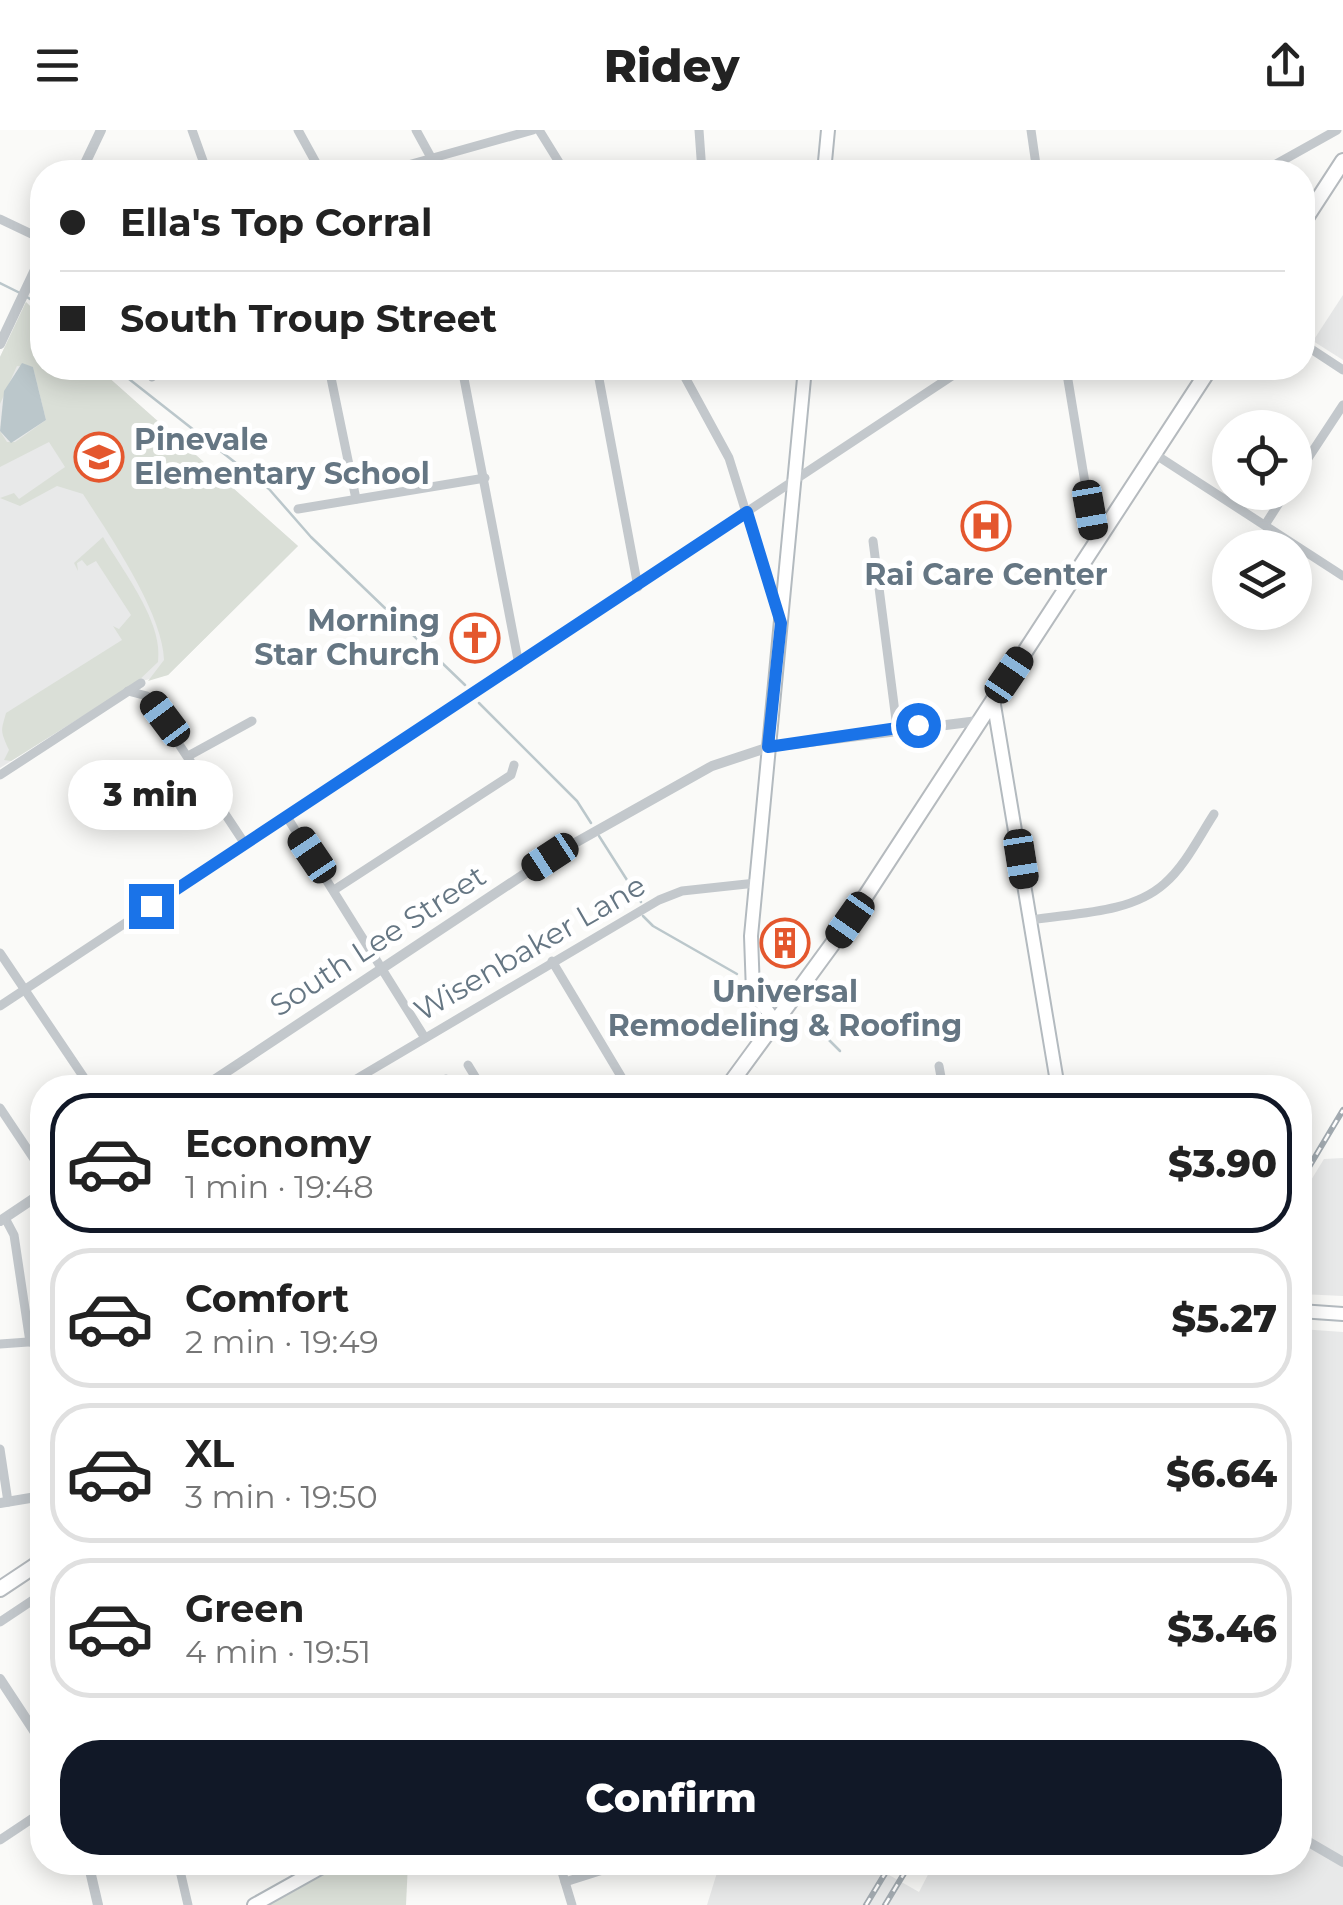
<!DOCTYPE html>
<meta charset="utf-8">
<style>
:root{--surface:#fff;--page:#f6f6f6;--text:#222;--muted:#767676;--line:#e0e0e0;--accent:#111827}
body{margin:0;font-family:Montserrat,sans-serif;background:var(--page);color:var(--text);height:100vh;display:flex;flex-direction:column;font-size:38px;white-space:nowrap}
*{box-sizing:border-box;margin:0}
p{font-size:32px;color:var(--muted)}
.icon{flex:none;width:55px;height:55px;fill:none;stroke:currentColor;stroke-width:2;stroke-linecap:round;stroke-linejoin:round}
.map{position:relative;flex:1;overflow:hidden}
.details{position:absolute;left:30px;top:945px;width:1282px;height:800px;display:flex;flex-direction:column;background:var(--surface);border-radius:40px;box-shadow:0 5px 25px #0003}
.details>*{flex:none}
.banner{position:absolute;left:30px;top:30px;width:1285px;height:220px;border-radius:40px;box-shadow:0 5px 25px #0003;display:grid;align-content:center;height:220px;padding:0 30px;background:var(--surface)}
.controls{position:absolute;left:1212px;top:280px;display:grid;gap:20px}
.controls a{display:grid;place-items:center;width:100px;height:100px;border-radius:50%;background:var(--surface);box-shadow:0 5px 25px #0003;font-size:50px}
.end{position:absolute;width:45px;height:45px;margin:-22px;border:12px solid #1a73e8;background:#fff;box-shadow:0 0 0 5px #fff}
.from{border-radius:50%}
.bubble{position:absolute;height:70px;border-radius:35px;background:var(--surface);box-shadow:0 5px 25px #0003;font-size:32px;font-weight:800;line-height:70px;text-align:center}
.car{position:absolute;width:30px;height:60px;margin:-30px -15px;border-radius:12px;box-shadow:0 0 8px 2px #0007;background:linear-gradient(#222 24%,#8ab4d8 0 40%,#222 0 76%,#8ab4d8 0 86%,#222 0)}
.banner b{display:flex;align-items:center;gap:35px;height:95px;font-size:38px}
.banner b+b{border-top:2px solid var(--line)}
.banner i{width:25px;height:25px;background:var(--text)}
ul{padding:18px 0 0;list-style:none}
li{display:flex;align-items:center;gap:30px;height:140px;margin:0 20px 15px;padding:0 10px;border:5px solid var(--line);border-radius:40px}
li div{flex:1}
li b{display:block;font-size:38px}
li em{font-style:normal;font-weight:800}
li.active{border-color:var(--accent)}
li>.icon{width:90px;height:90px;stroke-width:1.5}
.button{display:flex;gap:20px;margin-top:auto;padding:20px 30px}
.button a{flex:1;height:115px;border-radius:40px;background:var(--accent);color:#fff;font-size:40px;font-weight:800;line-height:115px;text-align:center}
header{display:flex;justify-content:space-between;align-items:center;height:130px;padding:0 30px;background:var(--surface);font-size:45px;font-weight:800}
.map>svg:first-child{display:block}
.built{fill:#e8e9e9}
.green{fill:#dadfd7}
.water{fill:#bbc7cb}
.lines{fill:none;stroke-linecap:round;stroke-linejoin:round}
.stream{stroke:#bbc7cb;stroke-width:2.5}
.secondary-casing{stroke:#b3babf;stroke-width:16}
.primary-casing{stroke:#b5babe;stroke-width:18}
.minor{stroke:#c3c8cc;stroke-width:9}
.tertiary{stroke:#c3c8cc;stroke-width:10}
.secondary{stroke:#fff;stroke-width:12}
.primary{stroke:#fff;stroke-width:14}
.rail-casing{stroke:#a2aab0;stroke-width:6}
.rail{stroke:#fff;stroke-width:2.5;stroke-dasharray:8;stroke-linecap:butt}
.route{stroke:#1a73e8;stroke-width:12}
.labels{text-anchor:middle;stroke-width:10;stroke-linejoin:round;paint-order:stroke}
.poi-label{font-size:30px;font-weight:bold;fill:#657683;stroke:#fff}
.street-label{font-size:30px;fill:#657683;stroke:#fff}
</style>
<header><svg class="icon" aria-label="menu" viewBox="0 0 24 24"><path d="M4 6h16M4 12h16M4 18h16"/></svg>Ridey<svg class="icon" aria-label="share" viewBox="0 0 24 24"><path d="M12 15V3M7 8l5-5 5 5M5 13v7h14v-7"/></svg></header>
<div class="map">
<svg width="1343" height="1775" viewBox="0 0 1343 1775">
<rect width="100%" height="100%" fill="#fafaf8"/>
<g class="built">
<path d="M1343,165V230L1313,211Z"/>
<path d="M26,172L42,188V238H98L298,416L168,545L137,552L0,638V227Z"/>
<path d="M1343,1028V1166L1300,1164V1068L1324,1029Z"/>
<path d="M1300,1199L1343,1202V1775H707L720,1733H868L919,1762L934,1733L1300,1732Z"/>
</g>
<g class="green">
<path d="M26,172L42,188V238H98L298,416L168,545L148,551L164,530C163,483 108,403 83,364L57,356L20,376L0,368L14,363L19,369L65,337L49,312L0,337V301L7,312H15L46,290L33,237L17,236L0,274V227Z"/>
<path d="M103,407C122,440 164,492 158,532L137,552L11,631L4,630L9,620C0,600 1,601 6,583L122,510L113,496L119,499L131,485L96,431L87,436L82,430L77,433L78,441L74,433Z"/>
<path d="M347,1732L408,1733L406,1775H269Z"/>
</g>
<path class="water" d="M22,233L33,237L46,290L11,313L0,301L4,261Z"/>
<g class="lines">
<g class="stream">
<path d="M0,153L20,163"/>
<path d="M27,167L42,177"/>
<path d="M115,238L269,359L311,407L465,555"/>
<path d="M479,573L577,671L591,693"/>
<path d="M599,706L641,772"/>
<path d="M643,786L653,796L737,844"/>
<path d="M808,889L840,921"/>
</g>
<g class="secondary-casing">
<g id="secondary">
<path d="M824,42L828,0"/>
<path d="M993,569L1058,958"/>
<path d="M775,891L753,862L751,806L805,238"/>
<path d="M1300,1181L1343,1184"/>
<path d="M254,1775L331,1732"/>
</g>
</g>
<g class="primary-casing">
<g id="primary">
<path d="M1302,94L1343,31"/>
<path d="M727,958L850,790L1210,238"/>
<path d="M0,1459L42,1431"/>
</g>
</g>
<g class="minor">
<path d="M192,0L207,42"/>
<path d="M298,0L321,42"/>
<path d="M416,0L439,42"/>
<path d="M539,0L565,42"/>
<path d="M699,0L702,42"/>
<path d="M1031,0L1037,42"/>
<path d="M383,42L533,0"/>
<path d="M1262,42L1337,0"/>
<path d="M0,89L42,109"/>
<path d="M1302,213L1343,240"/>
<path d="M329,238L356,369"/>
<path d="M462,238L519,535"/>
<path d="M597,238L638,457"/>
<path d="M680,238L729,328L778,485"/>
<path d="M1066,238L1095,413"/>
<path d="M152,247L164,238"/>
<path d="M1153,323L1343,446"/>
<path d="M1295,348L1343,275"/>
<path d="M298,379L485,348"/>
<path d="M1265,395L1286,362"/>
<path d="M873,411L897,598"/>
<path d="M128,561L147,566L245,714"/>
<path d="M190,625L252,591"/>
<path d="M0,645L141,553"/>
<path d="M287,687L425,908"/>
<path d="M334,760L511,645L514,635"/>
<path d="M1031,790C1073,783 1130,784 1164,754C1185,736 1199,707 1214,684"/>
<path d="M0,823L91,958"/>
<path d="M552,831L628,958"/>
<path d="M0,876L964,238"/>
<path d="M468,935L482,958"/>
<path d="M939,936L943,958"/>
<path d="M446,949L451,958"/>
<path d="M341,958L659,770L682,761L756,753"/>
<path d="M525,958L526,957"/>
<path d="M0,978L42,1041"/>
<path d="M5,1088L14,1105L30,1212"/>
<path d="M0,1214L42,1211"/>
<path d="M0,1319L8,1372"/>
<path d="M0,1492L42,1464"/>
<path d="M0,1710L42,1682"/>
<path d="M178,1732L188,1775"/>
<path d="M559,1732L572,1775"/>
<path d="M565,1752L628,1732"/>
</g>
<g class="tertiary">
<path d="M81,42L101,0"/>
<path d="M0,214L42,125"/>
<path d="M202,958L550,727L712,636L769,617L978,591"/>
<path d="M0,1091L42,1063"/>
<path d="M0,1373L42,1366"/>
<path d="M0,1549L42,1613"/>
<path d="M1300,1707L1343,1732"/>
<path d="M88,1732L98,1775"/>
</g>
<use href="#secondary" class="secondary"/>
<use href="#primary" class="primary"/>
<g class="rail-casing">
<g id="rail">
<path d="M1300,1052L1343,980"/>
<path d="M866,1775L892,1732"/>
<path d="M885,1775L911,1732"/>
</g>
</g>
<use href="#rail" class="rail"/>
</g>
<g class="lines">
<path class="route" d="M151,776L747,382L781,493L768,617L918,595"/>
</g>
<defs>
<g id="school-ring" transform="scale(2.5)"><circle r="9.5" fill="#fff" stroke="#e4572e" stroke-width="1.5"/><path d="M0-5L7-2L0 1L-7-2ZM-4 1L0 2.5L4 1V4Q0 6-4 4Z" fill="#e4572e"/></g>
<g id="hospital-ring" transform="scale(2.5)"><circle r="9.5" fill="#fff" stroke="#e4572e" stroke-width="1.5"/><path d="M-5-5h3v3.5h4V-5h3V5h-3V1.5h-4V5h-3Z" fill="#e4572e"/></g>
<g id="church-ring" transform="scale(2.5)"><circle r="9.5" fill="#fff" stroke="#e4572e" stroke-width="1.5"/><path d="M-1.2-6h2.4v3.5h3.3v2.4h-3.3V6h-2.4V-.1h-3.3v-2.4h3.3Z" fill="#e4572e"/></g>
<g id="building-ring" transform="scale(2.5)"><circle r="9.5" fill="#fff" stroke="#e4572e" stroke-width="1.5"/><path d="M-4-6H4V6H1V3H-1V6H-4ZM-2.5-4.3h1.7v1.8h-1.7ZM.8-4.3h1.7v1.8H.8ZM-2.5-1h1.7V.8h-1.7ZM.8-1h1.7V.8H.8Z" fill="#e4572e"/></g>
</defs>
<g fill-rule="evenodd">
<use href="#school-ring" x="99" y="327"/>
<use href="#hospital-ring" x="986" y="396"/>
<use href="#church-ring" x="475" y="508"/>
<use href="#building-ring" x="785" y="813"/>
</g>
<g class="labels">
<g class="poi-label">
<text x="134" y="320" text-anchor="start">Pinevale<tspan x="134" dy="34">Elementary School</tspan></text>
<text x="986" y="455">Rai Care Center</text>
<text x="440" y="501" text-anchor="end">Morning<tspan x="440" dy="34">Star Church</tspan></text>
<text x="785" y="872">Universal<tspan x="785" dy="34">Remodeling &amp; Roofing</tspan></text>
</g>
<g class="street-label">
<text transform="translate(378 811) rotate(-33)" y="10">South Lee Street</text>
<text transform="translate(530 818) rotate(-30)" y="10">Wisenbaker Lane</text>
</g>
</g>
</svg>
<div class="controls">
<a><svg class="icon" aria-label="locate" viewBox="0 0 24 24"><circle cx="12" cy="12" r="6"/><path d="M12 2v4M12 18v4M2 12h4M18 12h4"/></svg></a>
<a><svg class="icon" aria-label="layers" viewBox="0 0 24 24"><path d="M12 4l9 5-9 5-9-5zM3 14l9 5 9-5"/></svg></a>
</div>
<i class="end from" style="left:918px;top:595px"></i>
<i class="end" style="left:151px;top:776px"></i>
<div class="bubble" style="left:68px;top:630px;width:165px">3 min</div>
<i class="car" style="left:1090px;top:380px;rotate:170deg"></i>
<i class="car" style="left:1009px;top:545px;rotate:34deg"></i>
<i class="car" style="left:165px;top:589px;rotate:323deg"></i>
<i class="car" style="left:312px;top:725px;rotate:326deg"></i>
<i class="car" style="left:550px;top:727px;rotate:237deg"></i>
<i class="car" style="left:1021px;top:729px;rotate:171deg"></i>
<i class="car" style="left:850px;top:790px;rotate:215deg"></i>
<div class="banner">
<b><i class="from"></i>Ella's Top Corral</b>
<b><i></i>South Troup Street</b>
</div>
<section class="details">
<ul>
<li class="active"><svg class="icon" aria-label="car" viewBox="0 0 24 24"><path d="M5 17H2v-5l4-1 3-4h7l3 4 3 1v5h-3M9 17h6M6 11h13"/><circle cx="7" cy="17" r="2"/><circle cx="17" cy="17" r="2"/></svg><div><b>Economy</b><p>1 min · 19:48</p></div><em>$3.90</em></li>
<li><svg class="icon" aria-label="car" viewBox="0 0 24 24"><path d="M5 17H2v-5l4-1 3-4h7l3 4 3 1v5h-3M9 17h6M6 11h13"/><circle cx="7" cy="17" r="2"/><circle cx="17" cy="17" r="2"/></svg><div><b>Comfort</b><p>2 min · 19:49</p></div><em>$5.27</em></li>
<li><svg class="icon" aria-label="car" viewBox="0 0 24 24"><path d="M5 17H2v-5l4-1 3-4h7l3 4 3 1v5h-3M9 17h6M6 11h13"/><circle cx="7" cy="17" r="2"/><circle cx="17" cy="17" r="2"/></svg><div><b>XL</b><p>3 min · 19:50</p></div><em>$6.64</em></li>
<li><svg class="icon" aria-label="car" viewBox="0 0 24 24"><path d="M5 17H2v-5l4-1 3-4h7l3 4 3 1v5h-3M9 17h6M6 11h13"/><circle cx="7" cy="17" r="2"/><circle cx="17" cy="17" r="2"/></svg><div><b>Green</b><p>4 min · 19:51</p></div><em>$3.46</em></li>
</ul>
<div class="button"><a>Confirm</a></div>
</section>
</div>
